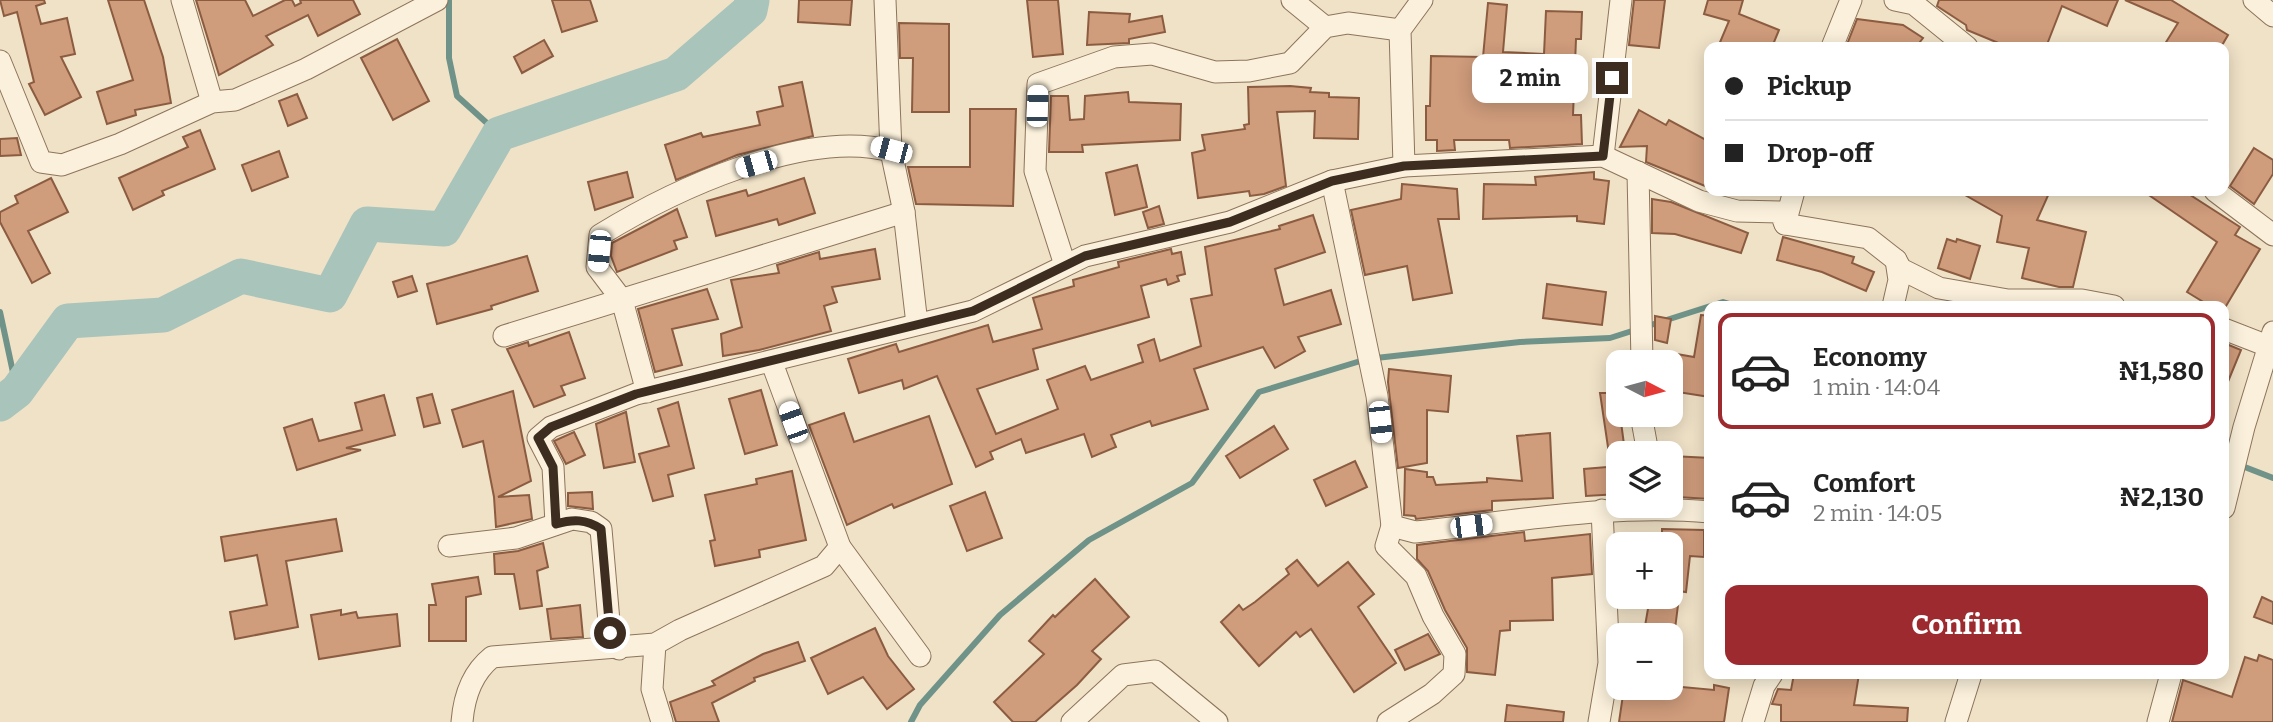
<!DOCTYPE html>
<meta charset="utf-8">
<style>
:root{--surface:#fff;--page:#f6f6f6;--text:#222;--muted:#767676;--line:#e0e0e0;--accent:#9d2a2f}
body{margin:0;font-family:Bitter,serif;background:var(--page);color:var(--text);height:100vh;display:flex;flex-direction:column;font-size:26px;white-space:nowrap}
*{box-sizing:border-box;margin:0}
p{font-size:23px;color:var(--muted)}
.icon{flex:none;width:38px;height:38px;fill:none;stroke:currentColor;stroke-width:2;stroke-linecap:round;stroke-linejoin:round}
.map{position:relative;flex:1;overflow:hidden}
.details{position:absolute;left:1704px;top:301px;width:525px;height:378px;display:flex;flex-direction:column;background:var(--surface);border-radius:14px;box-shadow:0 4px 18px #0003}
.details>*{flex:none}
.banner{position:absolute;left:1704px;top:42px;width:525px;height:154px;border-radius:14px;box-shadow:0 4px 18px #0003;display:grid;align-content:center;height:154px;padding:0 21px;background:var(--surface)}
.needle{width:46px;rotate:96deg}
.buttons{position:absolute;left:1606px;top:350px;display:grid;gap:14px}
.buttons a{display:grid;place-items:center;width:77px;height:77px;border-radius:14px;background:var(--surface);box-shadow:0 4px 18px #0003;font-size:35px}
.end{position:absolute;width:32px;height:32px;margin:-16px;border:9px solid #3d2d20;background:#fff;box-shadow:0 0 0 4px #fff}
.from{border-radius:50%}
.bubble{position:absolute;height:49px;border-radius:14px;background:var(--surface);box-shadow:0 4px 18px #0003;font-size:23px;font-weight:700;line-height:49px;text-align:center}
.car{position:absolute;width:21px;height:42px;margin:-21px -10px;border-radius:9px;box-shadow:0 0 5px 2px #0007;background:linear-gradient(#fff 24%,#345 0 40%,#fff 0 76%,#345 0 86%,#fff 0)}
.banner b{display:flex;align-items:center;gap:24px;height:66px;font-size:26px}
.banner b+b{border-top:2px solid var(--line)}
.banner i{width:18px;height:18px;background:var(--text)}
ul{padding:12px 0 0;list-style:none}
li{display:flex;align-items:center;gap:21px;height:116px;margin:0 14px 10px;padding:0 7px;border:4px solid transparent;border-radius:14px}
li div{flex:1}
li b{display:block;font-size:26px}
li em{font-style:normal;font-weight:700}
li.on{border-color:var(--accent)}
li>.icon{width:63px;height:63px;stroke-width:1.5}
.button{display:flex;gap:14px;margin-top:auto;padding:14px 21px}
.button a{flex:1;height:80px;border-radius:14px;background:var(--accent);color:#fff;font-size:28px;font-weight:700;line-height:80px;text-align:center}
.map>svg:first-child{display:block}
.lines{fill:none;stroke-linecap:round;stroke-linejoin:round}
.stream{stroke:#6f9388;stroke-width:6}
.river{stroke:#a9c4bb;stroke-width:35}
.building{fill:#cf9c7c;stroke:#8c5c41;stroke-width:2}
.minor-casing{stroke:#8d745c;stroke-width:23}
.minor{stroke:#faf0db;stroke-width:21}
.route{stroke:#3d2d20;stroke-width:9}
</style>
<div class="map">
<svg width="2273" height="722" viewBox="0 0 2273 722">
<rect width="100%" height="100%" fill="#f0e2c7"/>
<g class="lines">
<g class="stream">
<path d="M449,0V58L457,96L499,134"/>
<path d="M0,312L17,391"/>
<path d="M2224,459L2273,478"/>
<path d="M911,722L920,705L1000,615L1089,540L1192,483L1259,392L1367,359L1520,342L1610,338L1723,302L1736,306"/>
</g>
<path class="river" d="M0,404L17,391L68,321L163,315L241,276L330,295L367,224L444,229L499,134L676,74L750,10L752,0"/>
</g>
<g class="building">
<path d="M0,0H44L45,3L36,6L41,24L67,18L75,54L61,57L81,97L45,115L29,84L34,82L17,12L4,16Z"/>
<path d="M108,0H144L163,57L171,103L135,110L136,115L107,124L97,92L133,80Z"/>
<path d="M196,0H245L253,16L285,0H292L295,6L301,3L300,0H353L360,14L318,36L308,15L266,36L273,45L219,75Z"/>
<path d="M552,0H590L597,21L562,32Z"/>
<path d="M799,0H852L850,25L798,22Z"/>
<path d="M1027,0H1058L1063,54L1033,57Z"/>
<path d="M1634,0H1665L1659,48L1629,45Z"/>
<path d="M1708,0H1743L1739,14L1779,30L1772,47H1718L1729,21L1704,14Z"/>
<path d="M1939,0H2118L2107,26L2062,6L2046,47H2008L1967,30L1966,25L1937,6Z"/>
<path d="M2125,0H2171L2228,35L2221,47H2163L2178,23Z"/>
<path d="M1488,3L1507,5L1503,52L1544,54L1546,11L1582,12L1581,39H1576L1573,115H1581L1582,144L1510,148L1509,140H1454L1455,150L1437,151V140H1426V106H1430L1431,56L1483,57Z"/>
<path d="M1089,12L1130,14L1129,22L1162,16L1165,32L1129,39V43L1087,45Z"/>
<path d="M1857,19L1903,25L1923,38L1916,47H1846Z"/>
<path d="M899,23L949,24V112H912L913,58H900Z"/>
<path d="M397,39L429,101L393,120L361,58Z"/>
<path d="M544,40L553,56L522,73L514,57Z"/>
<path d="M802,82L813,136L737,155L676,180L665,145L701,133L703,137L760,125L757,112L783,106L779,87Z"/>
<path d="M1290,86L1311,88L1310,92L1329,93V97L1359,98L1358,139L1314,138L1315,111L1277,112L1286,186L1264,194L1250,196L1249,191L1198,198L1192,153L1205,150L1202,135L1245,129L1244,125L1249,124L1248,87Z"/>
<path d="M1128,92L1129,102L1181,104L1180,140L1082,145L1083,152H1049L1051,96H1068L1070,120L1084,119L1085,96Z"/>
<path d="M297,94L307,118L288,126L279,101Z"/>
<path d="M970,109H1016L1013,206L916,204L908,167H970Z"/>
<path d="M1639,110L1666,125L1669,120L1710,142V188L1646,162L1647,146L1620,147Z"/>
<path d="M200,130L215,169L162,191L164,195L133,210L119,178L188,147L183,137Z"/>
<path d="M17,138L21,155L0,156V139Z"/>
<path d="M2254,148L2273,160V174L2254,204L2230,186Z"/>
<path d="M279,151L288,177L252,191L242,165Z"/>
<path d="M1137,165L1147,207L1115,215L1106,173Z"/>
<path d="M627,172L633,197L595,210L588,182Z"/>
<path d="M1594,172V179L1609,181L1604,224L1577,221V216L1483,219L1484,184L1536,185L1535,177Z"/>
<path d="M51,178L68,212L28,231L50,273L32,283L0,222V212L18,203L15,196Z"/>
<path d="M804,178L815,213L779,225L777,219L716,236L707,201L746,190L748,196Z"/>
<path d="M1402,184L1457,189L1459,219H1438L1452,293L1413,300L1407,266L1365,275L1351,210L1401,199Z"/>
<path d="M1958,191H2050L2037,220L2086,232L2073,287H2059L2022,278L2029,248L1997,242L2002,216Z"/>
<path d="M2143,191H2184L2240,227L2235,235L2260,249L2226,306H2210L2187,292L2217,242Z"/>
<path d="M1652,199L1671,202L1748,233L1741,253L1675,234L1652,233Z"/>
<path d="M1159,206L1164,224L1148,228L1143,212Z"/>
<path d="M677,209L687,237L674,241L677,249L617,272L611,256L612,243Z"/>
<path d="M1313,215L1325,252L1275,269L1284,305L1331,290L1341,324L1298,337L1305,351L1275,368L1263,347L1194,369L1208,409L1152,426L1150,421L1111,435L1116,447L1092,457L1084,434L1026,453L1021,439L990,452L993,459L976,467L937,376L904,389L902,380L859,393L848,359L896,344L899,352L988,325L993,342L1042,329L1033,298L1074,286L1073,280L1119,267L1118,262L1171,249L1172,254L1181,252L1185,274L1177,276L1179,281L1168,285L1166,279L1141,286L1149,317L1033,349L1038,369L977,389L996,434L1058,409L1047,380L1085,366L1091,380L1143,362L1138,345L1154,339L1160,361L1201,346L1191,299L1212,295L1205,247L1280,229L1279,226Z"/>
<path d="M1783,237L1854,257L1852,263L1874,272L1866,291L1822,272L1777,260Z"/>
<path d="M1947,239L1956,242L1957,239L1980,246L1970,279L1938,268Z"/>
<path d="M875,249L880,279L832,287L837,302L824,306L831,331L759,350L723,356L721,334L742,327L731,280L779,273L777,265L819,252L820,259Z"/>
<path d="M527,256L538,291L491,306L492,309L437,324L427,284Z"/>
<path d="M412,276L417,291L398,297L393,282Z"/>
<path d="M1547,284L1606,292L1602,325L1543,318Z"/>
<path d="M707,289L718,319L672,329L682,365L655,372L638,309Z"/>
<path d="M1701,315L1710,316V397L1671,391V353L1694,357Z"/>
<path d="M1655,316L1671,319L1667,343L1655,340Z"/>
<path d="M569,332L585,378L561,386L565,395L534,407L507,349L528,342L529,346Z"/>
<path d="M2224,343L2241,350L2225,389H2224Z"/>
<path d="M1389,369L1451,376L1448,412L1427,410V463L1398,468L1388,382Z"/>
<path d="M761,390L777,445L745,454L729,399Z"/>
<path d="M513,391L531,481L498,497L529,495L532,519L496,527L494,497L483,441L463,447L452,410Z"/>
<path d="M1600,393H1615L1616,423L1621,422L1625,452L1609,454Z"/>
<path d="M432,394L440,423L424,427L417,398Z"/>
<path d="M384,395L395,435L346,448L361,450L297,470L284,428L312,419L319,441L362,430L355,403Z"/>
<path d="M678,402L694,468L668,475L673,496L653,501L639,454L669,446L658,409Z"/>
<path d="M626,412L635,462L604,468L596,424Z"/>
<path d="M844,413L854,442L929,416L952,484L894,508L892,504L847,525L809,425Z"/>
<path d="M1274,426L1288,449L1240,478L1226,456Z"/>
<path d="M574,432L585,455L566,464L554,441Z"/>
<path d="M1550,433L1553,498L1492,501V510L1450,515L1416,519L1415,516L1404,515L1405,469L1427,472V477H1433L1436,485L1487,482V478L1522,481L1517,436Z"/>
<path d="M1671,456L1710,458V499L1677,497V487H1671Z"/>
<path d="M1355,461L1367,487L1326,506L1314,480Z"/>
<path d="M1619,466V494L1586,496L1584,469Z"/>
<path d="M792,471L806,540L759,550L760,557L715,566L710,541L715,540L705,495L757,484L756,479Z"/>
<path d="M592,492L593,509L568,506V493Z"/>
<path d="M985,492L1002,538L967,551L950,506Z"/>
<path d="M336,519L342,551L286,561L298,627L235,639L230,612L267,605L257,555L225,561L221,537Z"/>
<path d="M1662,529L1704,530V557L1690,556L1686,592L1671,590V544H1662Z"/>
<path d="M1524,532L1525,541L1590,534L1592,574L1552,578L1553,620L1510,621V630L1500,631L1495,675L1467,672V648L1445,610L1428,571L1417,559V545Z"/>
<path d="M543,543L548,567L537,571L542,606L520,609L514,574H495L494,554L518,551Z"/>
<path d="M1297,560L1318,586L1348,562L1374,594L1358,607L1396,663L1354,692L1311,629L1300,637L1296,632L1259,666L1221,622L1239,605L1243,610L1255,602L1289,574L1286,569Z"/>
<path d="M478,577L481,594L466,597V641H429V605H436L432,584Z"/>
<path d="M1095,579L1129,617L1092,651L1101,659L1077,685L1035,722H1013L994,702L1044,654L1029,641L1053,615L1055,617Z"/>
<path d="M1650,597H1679L1675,629L1645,626Z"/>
<path d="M2262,597L2273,602V624L2254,617Z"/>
<path d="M580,605L583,637L551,639L547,609Z"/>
<path d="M341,610V615L356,612L358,618L397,614L400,646L319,659L311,615Z"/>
<path d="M875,628L888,656L914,689L887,709L863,677L828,694L811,658Z"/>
<path d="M1428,634L1440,654L1405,670L1395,650Z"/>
<path d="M798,642L805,661L754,678L755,681L712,703L719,722H676L670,702L715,685L712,681L763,654Z"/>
<path d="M2259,655L2273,660V722H2172L2183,680L2232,697L2245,657L2257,661Z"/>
<path d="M1794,674H1859L1854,705L1908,708L1907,722H1781V705L1772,704L1778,689L1791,690Z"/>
<path d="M1714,685L1729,688L1724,722H1619L1624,688L1671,686L1714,690Z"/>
<path d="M1507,705L1564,712L1563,722H1505Z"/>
</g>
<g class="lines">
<g class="minor-casing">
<g id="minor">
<path d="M182,0L212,102"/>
<path d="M885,0L891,151L904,212L917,324"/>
<path d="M1292,0L1325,27"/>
<path d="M1895,0L1914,4L1967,47"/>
<path d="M2254,0L2273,16"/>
<path d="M1832,47L1851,0"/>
<path d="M0,61L41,162L62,165L120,144L212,102L235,100L306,69L437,0"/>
<path d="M1603,156L1621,0"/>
<path d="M1404,166L1400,30L1422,0"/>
<path d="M1638,172L1642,362"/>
<path d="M1332,181L1377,396L1392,526L1415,532C1513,522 1611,503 1710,512"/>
<path d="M2215,191L2273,235"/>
<path d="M1785,224L1794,191"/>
<path d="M1065,265L1035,171L1038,84L1114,57L1152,54L1215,72L1249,71L1290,63L1325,27L1348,23L1400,30"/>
<path d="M1893,306L1899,280L1896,260"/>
<path d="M2224,329L2273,348"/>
<path d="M504,336L904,212"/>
<path d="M772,363L840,547L920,656"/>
<path d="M647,392L622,300L597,267L600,235C673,190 805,128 891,151"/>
<path d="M1641,415L1648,453"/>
<path d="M2224,508L2244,427L2273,332"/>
<path d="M556,524L553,467L538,438L551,427L636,394L973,311L1085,256L1230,222L1332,181L1404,166L1603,156L1699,201L1737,211L1780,212L1785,224L1868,238L1896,260L1901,269L1939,288L2008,300H2082L2114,306"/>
<path d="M449,546L516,538L572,519L591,522L601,529L610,633L619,649"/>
<path d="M655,644L652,689L662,722"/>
<path d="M462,722C464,696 472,673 492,657L655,644L680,630L824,566L840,547"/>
<path d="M1072,722L1123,675L1155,671L1217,722"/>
<path d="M1388,722L1432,694L1454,674L1455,654L1433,616L1416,576L1386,546L1392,526"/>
<path d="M1599,722L1609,663L1602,510"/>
<path d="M1753,722L1764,686L1772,674"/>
<path d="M1956,722L1971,674"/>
<path d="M2158,722L2171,674"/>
</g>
</g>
<use href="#minor" class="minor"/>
</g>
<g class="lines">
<path class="route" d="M610,633L601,529C586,519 573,519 556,524L553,467L538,438L551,427L636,394L973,311L1085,256L1230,222L1332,181L1404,166L1603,156L1612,78"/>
</g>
</svg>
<div class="buttons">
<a><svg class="needle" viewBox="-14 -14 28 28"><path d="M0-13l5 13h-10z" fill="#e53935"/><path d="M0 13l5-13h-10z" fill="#767676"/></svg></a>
<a><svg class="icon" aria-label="layers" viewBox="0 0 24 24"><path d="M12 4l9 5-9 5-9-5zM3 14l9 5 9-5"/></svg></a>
<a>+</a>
<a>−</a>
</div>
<i class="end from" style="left:610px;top:633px"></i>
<i class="end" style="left:1612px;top:78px"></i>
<div class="bubble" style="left:1472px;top:54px;width:116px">2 min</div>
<i class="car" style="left:1037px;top:106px;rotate:2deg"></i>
<i class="car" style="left:891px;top:150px;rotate:285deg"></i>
<i class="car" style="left:756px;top:164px;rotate:254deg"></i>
<i class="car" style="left:599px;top:251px;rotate:185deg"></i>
<i class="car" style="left:793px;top:422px;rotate:340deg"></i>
<i class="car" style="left:1380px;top:422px;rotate:174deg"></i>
<i class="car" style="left:1471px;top:526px;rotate:83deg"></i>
<div class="banner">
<b><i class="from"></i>Pickup</b>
<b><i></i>Drop-off</b>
</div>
<section class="details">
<ul>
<li class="on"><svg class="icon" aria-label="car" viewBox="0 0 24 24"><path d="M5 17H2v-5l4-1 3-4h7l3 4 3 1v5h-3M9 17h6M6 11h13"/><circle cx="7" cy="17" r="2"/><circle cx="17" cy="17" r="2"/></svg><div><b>Economy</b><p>1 min · 14:04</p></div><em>₦1,580</em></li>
<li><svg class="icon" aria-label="car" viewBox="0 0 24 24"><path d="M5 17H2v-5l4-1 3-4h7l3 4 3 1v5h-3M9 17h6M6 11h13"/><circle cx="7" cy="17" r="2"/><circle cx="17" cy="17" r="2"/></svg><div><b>Comfort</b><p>2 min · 14:05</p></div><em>₦2,130</em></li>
</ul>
<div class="button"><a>Confirm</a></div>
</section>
</div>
